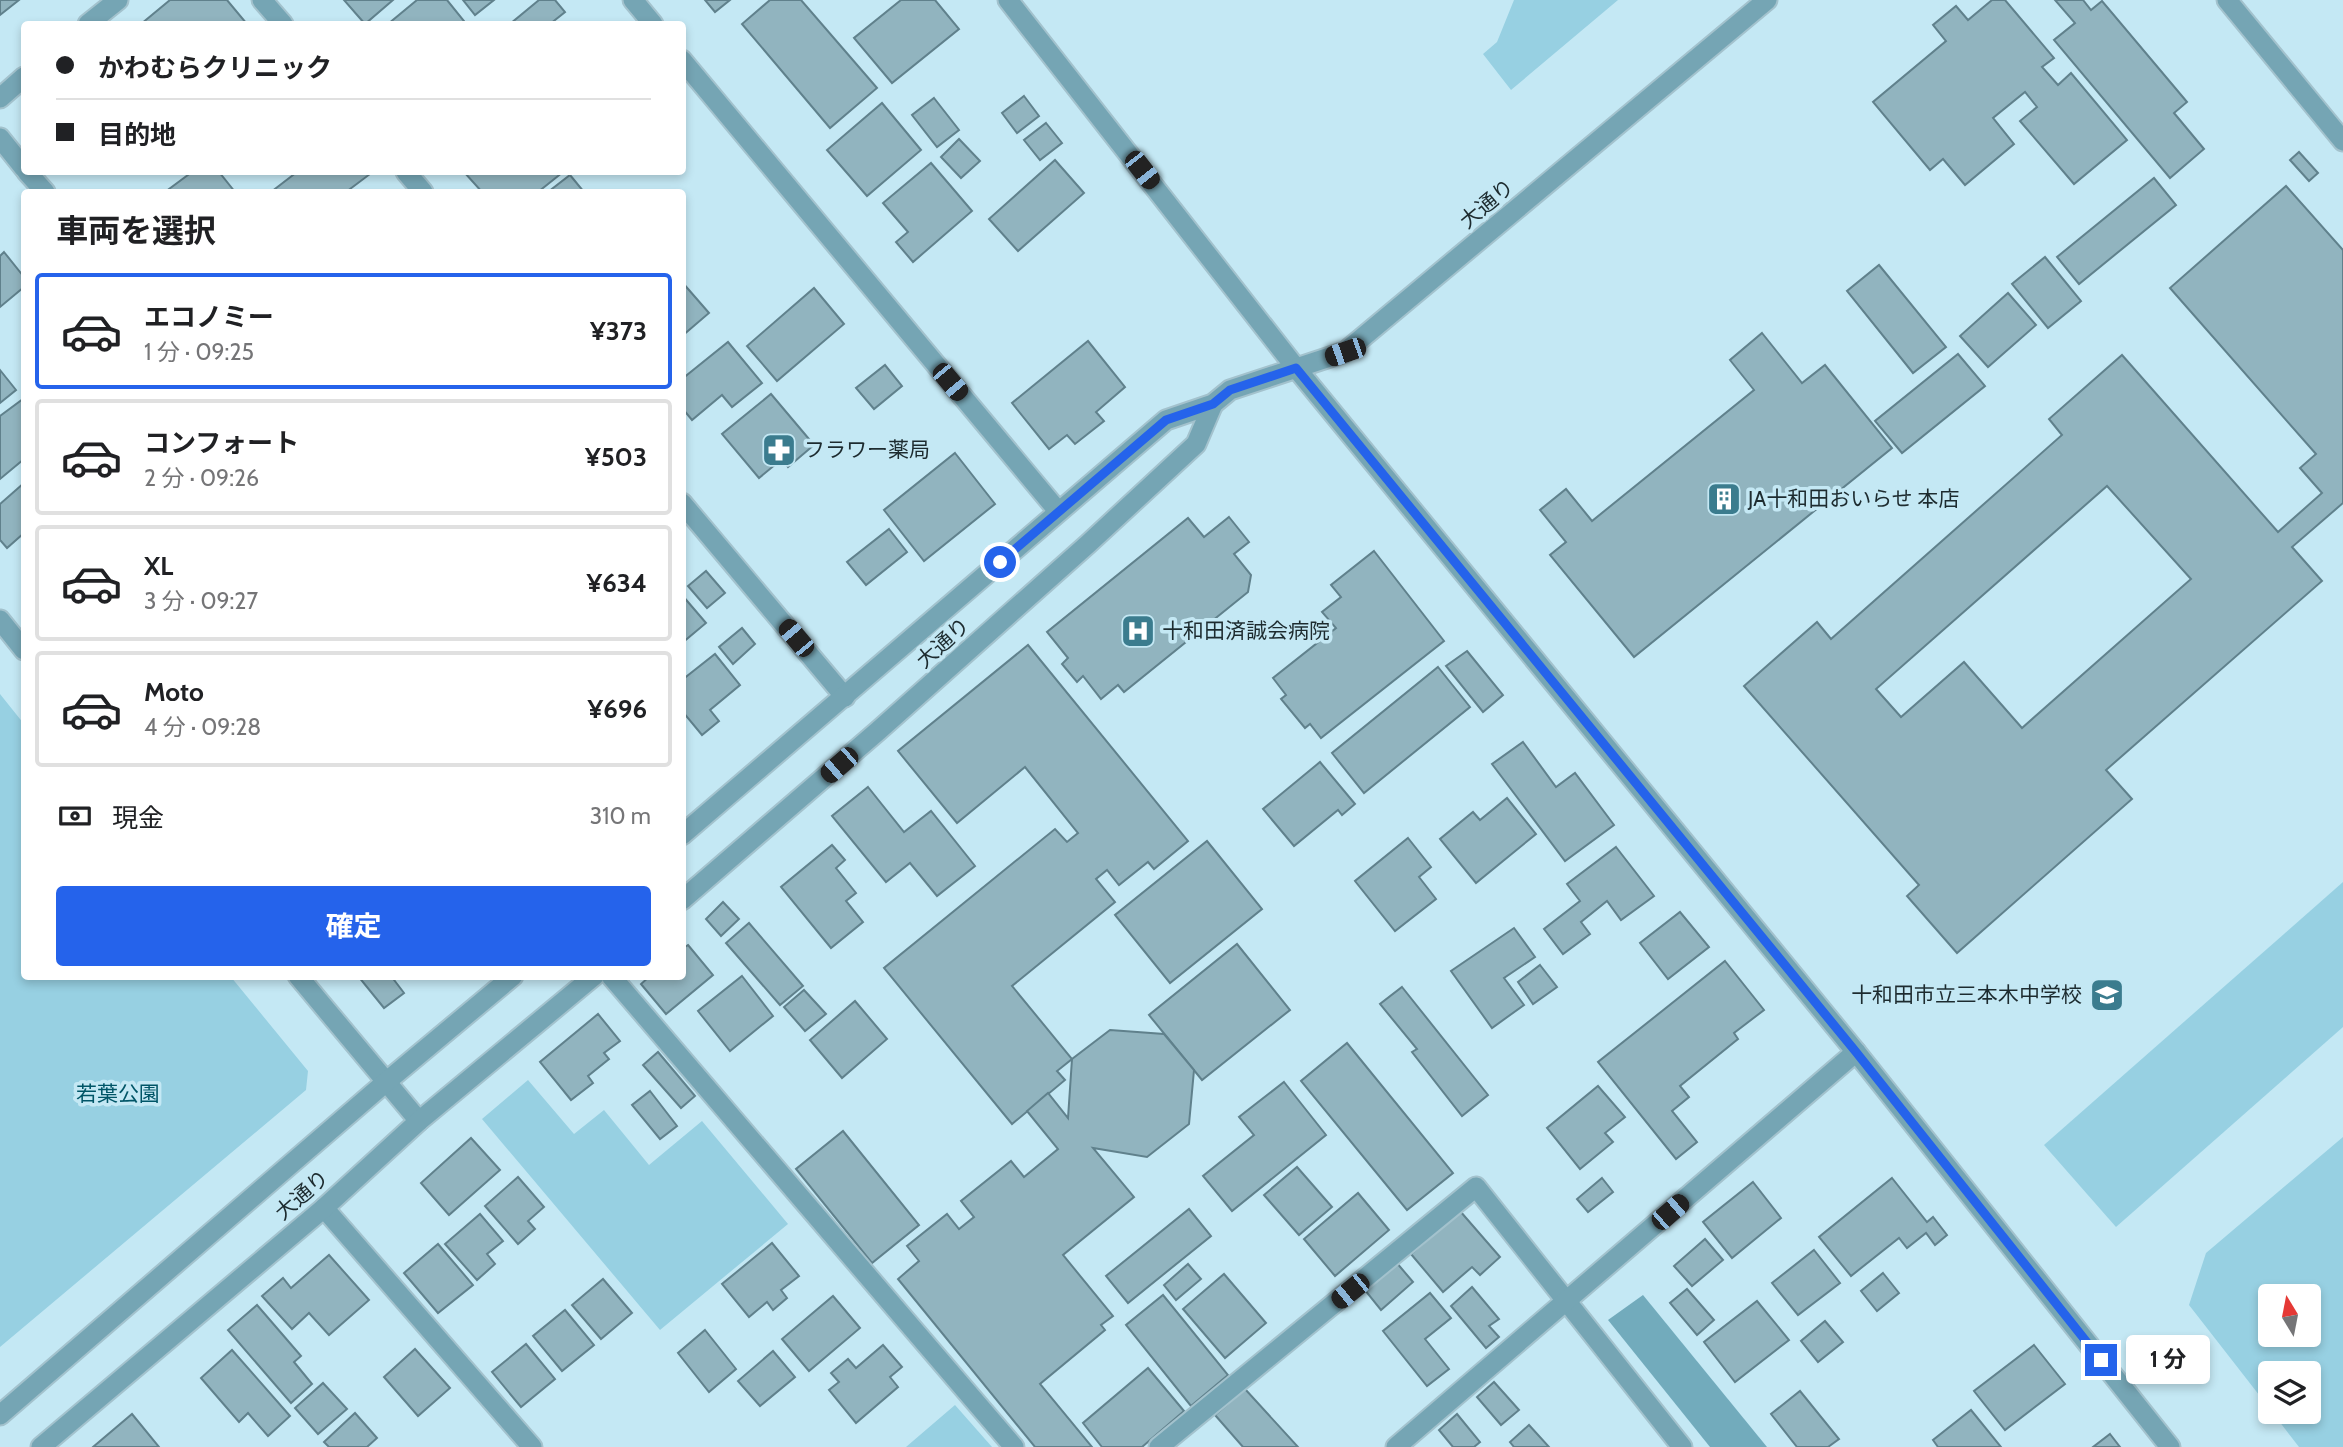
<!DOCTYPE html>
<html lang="ja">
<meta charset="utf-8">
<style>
:root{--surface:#fff;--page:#f2f2f2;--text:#202124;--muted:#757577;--line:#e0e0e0;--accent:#2563eb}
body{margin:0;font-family:Cabin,"Noto Sans JP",sans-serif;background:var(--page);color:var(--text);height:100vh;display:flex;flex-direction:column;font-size:26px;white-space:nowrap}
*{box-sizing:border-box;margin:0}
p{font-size:23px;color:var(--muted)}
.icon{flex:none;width:38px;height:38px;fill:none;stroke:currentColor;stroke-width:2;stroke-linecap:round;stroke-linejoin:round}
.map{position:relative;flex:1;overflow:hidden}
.details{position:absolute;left:21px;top:189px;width:665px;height:791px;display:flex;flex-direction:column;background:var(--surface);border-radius:7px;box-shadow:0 4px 10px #0003}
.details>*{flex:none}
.guide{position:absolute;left:21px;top:21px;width:665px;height:154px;border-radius:7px;box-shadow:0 4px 10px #0003;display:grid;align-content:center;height:154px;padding:0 35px;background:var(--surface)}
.needle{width:46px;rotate:350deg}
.tools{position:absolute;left:2258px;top:1284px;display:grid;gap:14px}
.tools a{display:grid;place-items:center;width:63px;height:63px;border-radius:7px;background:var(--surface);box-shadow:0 4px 10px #0003;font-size:35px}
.end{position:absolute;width:32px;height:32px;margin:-16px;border:9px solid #2563eb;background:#fff;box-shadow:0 0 0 4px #fff}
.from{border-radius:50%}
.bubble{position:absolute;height:49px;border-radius:7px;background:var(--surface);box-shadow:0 4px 10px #0003;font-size:23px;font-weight:700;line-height:49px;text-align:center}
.car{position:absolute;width:21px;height:42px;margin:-21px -10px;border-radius:9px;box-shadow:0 0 5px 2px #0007;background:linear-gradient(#222 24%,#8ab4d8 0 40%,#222 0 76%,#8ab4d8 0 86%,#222 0)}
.guide b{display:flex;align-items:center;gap:24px;height:66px;font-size:26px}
.guide b+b{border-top:2px solid var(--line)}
.guide i{width:18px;height:18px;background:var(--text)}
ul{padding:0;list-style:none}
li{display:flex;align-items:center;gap:21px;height:116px;margin:0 14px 10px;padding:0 21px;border:4px solid var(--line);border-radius:7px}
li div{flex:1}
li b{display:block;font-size:26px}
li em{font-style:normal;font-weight:700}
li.active{border-color:var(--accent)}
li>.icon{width:63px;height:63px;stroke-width:1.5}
h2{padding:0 35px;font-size:32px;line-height:84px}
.pay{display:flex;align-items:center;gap:18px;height:77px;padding:0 35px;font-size:26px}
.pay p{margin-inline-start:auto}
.action{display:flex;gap:14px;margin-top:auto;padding:14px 35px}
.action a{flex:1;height:80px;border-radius:7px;background:var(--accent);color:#fff;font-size:28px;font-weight:700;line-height:80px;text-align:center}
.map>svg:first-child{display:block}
.green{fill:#97d0e2;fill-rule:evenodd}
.forest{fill:#72abbc}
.building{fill:#91b4bf;stroke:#60818c;stroke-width:2;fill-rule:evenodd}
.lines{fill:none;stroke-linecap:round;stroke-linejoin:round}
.minor-casing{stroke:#a3c2cd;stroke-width:23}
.tertiary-casing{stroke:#a3c2cd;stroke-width:23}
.minor{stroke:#75a5b4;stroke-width:19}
.tertiary{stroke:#75a5b4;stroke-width:19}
.route{stroke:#2563eb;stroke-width:9}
.labels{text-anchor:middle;stroke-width:7;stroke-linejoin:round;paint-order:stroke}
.street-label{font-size:21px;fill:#1d2b2f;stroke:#c4e8f4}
.poi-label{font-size:21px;fill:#1d2b2f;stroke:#c4e8f4;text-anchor:start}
.park-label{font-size:21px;fill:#005567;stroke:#c4e8f4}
</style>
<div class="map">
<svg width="2343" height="1447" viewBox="0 0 2343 1447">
<rect width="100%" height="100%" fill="#c4e8f4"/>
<g class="green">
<path d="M1514,0H1618L1511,90L1483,54L1497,42Z"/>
<path d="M0,694L24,724V976L231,977L308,1071L306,1090L0,1347Z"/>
<path d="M2343,882V1027L2116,1227L2044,1145Z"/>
<path d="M528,1080L574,1134L604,1110L649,1165L702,1121L788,1224L660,1330L482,1119Z"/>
<path d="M2343,1137V1447H2299L2272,1412H2308V1374H2270V1409L2189,1305L2206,1253ZM2270,1297H2308V1335H2270Z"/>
<path d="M955,1405L992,1447H906Z"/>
</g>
<path class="forest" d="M1643,1295L1767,1447H1710L1608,1320Z"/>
<g class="building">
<path d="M0,0H19L0,15Z"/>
<path d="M170,0H227L247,24H141Z"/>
<path d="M344,0H393L365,24Z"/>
<path d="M417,0H447L464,21L460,24H388Z"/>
<path d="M463,0H494L475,15Z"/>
<path d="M539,0H555L565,12L550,24H510Z"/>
<path d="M705,0H730L715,12Z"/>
<path d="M770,0H801L877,88L830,128L742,24Z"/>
<path d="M901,0H935L959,29L892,83L854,38Z"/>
<path d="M1992,0H2005L2054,58L2042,67L2058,85L2071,73L2127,140L2074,184L2020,121L2037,107L2025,92L1993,118L2014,144L1965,185L1943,159L1930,170L1873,102L1946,41L1933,25L1956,6L1968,20Z"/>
<path d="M2055,0H2083L2091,10L2102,1L2187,102L2174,113L2204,149L2170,178L2054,40L2075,23Z"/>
<path d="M1024,96L1039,116L1017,133L1002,113Z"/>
<path d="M934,98L959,130L937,147L912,115Z"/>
<path d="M882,103L921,150L867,196L827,150Z"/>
<path d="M1046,123L1062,143L1040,160L1024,140Z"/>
<path d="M959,139L980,161L961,178L941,157Z"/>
<path d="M2299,152L2318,173L2309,181L2290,160Z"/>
<path d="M1055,160L1084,193L1018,251L989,219Z"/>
<path d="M931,163L972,211L913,262L896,242L908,232L883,203Z"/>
<path d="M192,172H219L235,192H165Z"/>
<path d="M297,172H368L370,174L346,192H271Z"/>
<path d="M464,172H563L538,192H482Z"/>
<path d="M570,175L584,192H548Z"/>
<path d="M2154,178L2176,205L2079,284L2057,257Z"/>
<path d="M2286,186L2343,250V503L2292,547L2322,581L2106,770L2132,799L1957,953L1907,896L1919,885L1744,686L1817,622L1831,639L2062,435L2049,419L2122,355L2278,532L2322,493L2300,468L2316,454L2170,288ZM2107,486L2191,579L2022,728L1964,662L1901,717L1876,689Z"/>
<path d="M4,252L24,277V287L0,307V256Z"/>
<path d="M2045,257L2081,301L2048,328L2012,284Z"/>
<path d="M1879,265L1946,347L1913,373L1847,291Z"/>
<path d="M682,282L709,313L682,336Z"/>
<path d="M814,288L844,324L777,381L747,346Z"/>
<path d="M2008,293L2036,325L1988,367L1960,336Z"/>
<path d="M1762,333L1802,383L1825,365L1892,448L1634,657L1550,555L1566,542L1540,510L1566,489L1592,521L1754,390L1730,360Z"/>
<path d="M1088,341L1125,387L1096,412L1104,421L1075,444L1067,435L1049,449L1012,403Z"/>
<path d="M728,342L762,383L732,407L722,395L692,420L682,408V379Z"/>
<path d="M1958,354L1985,386L1902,453L1875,421Z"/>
<path d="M885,365L902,386L874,409L856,388Z"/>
<path d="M0,370L16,390L0,403Z"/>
<path d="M771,394L814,445L788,467L782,459L759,478L722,434Z"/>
<path d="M23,399L24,459L0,479V416Z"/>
<path d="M955,453L995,504L924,561L884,510Z"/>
<path d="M24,483V533L7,548L0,540V504Z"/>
<path d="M1229,517L1249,542L1234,554L1251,575L1248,592L1124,692L1118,685L1101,699L1083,676L1077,682L1062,664L1068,658L1047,632L1188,518L1204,537Z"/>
<path d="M889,529L907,552L866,585L847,562Z"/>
<path d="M1374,551L1444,641L1321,738L1310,724L1305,728L1281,699L1286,695L1273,678L1336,628L1322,612L1341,597L1331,585Z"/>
<path d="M706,571L725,593L707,608L688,586Z"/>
<path d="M682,595L706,623L682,643Z"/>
<path d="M742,628L755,644L733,664L719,647Z"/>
<path d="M1028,645L1188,841L1154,869L1148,862L1119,885L1107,870L1096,879L1115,902L1012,986L1072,1059L1057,1071L1065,1080L1012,1124L884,968L1055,829L1067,842L1078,833L1025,767L957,823L898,751Z"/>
<path d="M1467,651L1503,695L1483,712L1446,666Z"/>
<path d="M715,654L740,685L710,710L719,721L702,735L682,711V680Z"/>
<path d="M1438,667L1470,707L1364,793L1332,753Z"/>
<path d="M1523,742L1556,787L1575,773L1614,825L1565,861L1492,764Z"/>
<path d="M1320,762L1355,804L1342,815L1338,810L1294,846L1263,809Z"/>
<path d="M868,787L904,832L931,811L975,866L937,896L910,863L886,882L832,816Z"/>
<path d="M1507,798L1536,834L1476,883L1440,839L1473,812L1480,820Z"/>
<path d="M1408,838L1431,867L1419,877L1436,899L1395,931L1355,881Z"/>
<path d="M1207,841L1262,909L1170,983L1115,915Z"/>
<path d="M832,845L845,860L836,868L856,893L846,901L863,922L831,948L781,887Z"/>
<path d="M1616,847L1654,896L1621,920L1607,901L1581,922L1590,934L1563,954L1544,929L1580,901L1567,884Z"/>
<path d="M723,902L739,919L721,936L706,919Z"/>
<path d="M1680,912L1709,947L1668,979L1640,943Z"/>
<path d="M749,923L803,986L780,1005L726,943Z"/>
<path d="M1514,928L1535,957L1504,978L1524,1005L1492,1028L1451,971Z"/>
<path d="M1237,944L1290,1010L1202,1080L1149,1015Z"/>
<path d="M688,945L713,975L666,1014L641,984L650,976H682V949Z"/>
<path d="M1725,961L1764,1010L1734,1033L1738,1039L1680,1086L1689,1097L1672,1111L1697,1142L1676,1159L1598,1062Z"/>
<path d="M1540,965L1557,987L1533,1004L1518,982Z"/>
<path d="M358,976H391L404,993L384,1008Z"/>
<path d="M742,976L773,1016L730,1051L698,1011Z"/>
<path d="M1402,987L1488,1095L1462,1116L1412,1052L1417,1049L1380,1004Z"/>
<path d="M804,990L826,1014L805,1031L784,1007Z"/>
<path d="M855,1001L887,1039L842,1078L810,1040Z"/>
<path d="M598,1014L620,1041L604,1053L609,1059L588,1076L593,1083L571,1100L540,1062Z"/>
<path d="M1110,1030L1164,1034L1194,1070L1189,1124L1147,1157L1093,1148L1134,1197L1063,1255L1113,1316L1101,1325L1105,1330L1040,1384L1092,1447H1035L898,1279L919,1261L907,1246L947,1214L959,1229L974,1217L961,1201L1011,1161L1024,1177L1058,1149L1027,1111L1048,1093L1068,1118L1072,1059Z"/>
<path d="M1347,1043L1453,1173L1407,1210L1301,1081Z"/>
<path d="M658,1052L695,1096L681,1108L643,1065Z"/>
<path d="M1284,1082L1326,1135L1232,1211L1203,1176L1254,1135L1239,1117Z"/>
<path d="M1598,1086L1625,1117L1605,1133L1613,1142L1580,1169L1547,1128Z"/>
<path d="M650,1091L677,1126L660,1139L632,1105Z"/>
<path d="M843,1131L919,1225L872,1263L796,1169Z"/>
<path d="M471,1138L500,1170L449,1215L421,1183Z"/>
<path d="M1297,1167L1332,1207L1299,1235L1264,1195Z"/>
<path d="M518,1177L544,1207L528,1221L535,1229L518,1244L485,1206Z"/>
<path d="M1602,1178L1613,1192L1588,1212L1577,1199Z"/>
<path d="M1892,1178L1927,1222L1933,1217L1947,1235L1935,1245L1926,1233L1907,1248L1899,1238L1851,1276L1819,1237Z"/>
<path d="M1753,1182L1781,1218L1732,1258L1703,1222Z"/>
<path d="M1358,1193L1389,1230L1335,1276L1304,1239Z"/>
<path d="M1189,1209L1211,1236L1128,1303L1106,1276Z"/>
<path d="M1460,1211L1500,1257L1480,1275L1472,1267L1443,1292L1411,1254Z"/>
<path d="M480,1214L503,1241L487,1254L495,1264L477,1280L445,1244Z"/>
<path d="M1705,1239L1723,1260L1692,1286L1674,1266Z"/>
<path d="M772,1243L799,1276L781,1290L787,1298L773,1310L767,1302L749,1317L722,1284Z"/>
<path d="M438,1244L473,1285L438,1313L404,1273Z"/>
<path d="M1814,1250L1840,1283L1798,1315L1772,1283Z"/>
<path d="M329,1255L369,1300L329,1335L309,1313L292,1329L262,1296L283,1278L291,1288Z"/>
<path d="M1396,1262L1413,1282L1381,1310L1364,1289Z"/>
<path d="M1188,1264L1201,1279L1176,1300L1164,1285Z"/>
<path d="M1883,1273L1899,1293L1877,1311L1861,1291Z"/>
<path d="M1224,1274L1266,1323L1225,1358L1183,1309Z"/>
<path d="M603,1279L632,1313L601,1339L572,1305Z"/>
<path d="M1472,1287L1499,1319L1489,1326L1499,1337L1486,1348L1451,1306Z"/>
<path d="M1687,1289L1714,1320L1697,1335L1670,1303Z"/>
<path d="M1430,1293L1451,1318L1425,1339L1449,1369L1427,1386L1383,1331Z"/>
<path d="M1163,1295L1228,1375L1191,1406L1126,1325Z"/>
<path d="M833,1296L860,1328L809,1371L782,1339Z"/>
<path d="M1757,1301L1789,1340L1735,1382L1704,1342Z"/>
<path d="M257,1305L301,1356L294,1362L312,1384L291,1403L228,1330Z"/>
<path d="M565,1310L594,1345L562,1371L533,1336Z"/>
<path d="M1825,1321L1843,1342L1818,1362L1801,1341Z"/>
<path d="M705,1330L736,1369L709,1392L678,1353Z"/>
<path d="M526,1344L555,1379L521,1407L492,1372Z"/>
<path d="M883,1345L902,1367L890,1377L898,1387L856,1423L829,1390L839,1382L831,1373L848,1359L856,1368Z"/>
<path d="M2034,1345L2065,1384L2005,1430L1974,1391Z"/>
<path d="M415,1349L450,1388L418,1416L384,1377Z"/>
<path d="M232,1350L290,1416L268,1436L248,1413L239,1422L201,1378Z"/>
<path d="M773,1351L795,1377L760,1406L738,1381Z"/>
<path d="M1148,1368L1184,1411L1142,1447H1102L1083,1423Z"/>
<path d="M1494,1382L1519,1410L1501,1425L1477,1397Z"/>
<path d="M323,1383L347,1409L318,1434L295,1408Z"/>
<path d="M1245,1389L1298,1447H1243L1215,1415Z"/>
<path d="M1800,1391L1839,1439L1828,1447H1797L1771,1414Z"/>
<path d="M1971,1410L2001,1447H1938L1933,1440Z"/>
<path d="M355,1413L377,1438L367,1447H329L324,1442Z"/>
<path d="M132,1414L159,1447H93Z"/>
<path d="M1457,1414L1480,1442L1474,1447H1453L1439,1430Z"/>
<path d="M1529,1425L1549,1447H1514L1510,1442Z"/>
<path d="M2110,1434L2120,1447H2093Z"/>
</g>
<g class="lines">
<g class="minor-casing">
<g id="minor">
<path d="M262,0L283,24"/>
<path d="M633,0L653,24"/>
<path d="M2227,0L2343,141"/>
<path d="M88,24L118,0"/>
<path d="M682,60L1058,511"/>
<path d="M0,98L24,77"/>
<path d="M0,138L24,168"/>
<path d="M27,172L45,192"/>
<path d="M406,172L423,192"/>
<path d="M682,503L845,697"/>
<path d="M0,620L24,650"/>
<path d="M298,976L419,1121"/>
<path d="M611,976L1014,1447"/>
<path d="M324,1208L532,1447"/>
<path d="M1159,1447L1476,1187L1682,1447"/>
<path d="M1396,1447L1856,1052"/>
</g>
</g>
<g class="tertiary-casing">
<g id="tertiary">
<path d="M1008,0L1296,368L1856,1052L2170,1447"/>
<path d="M682,835L1166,420L1213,404L1230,390L1345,352L1767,0"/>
<path d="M682,900L878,731L1088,544L1196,444L1213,404"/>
<path d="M0,1415L386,1082L513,976"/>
<path d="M41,1447L324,1208L419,1121L594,976"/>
</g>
</g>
<use href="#minor" class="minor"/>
<use href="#tertiary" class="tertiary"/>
</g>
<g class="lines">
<path class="route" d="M1000,562L1166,420L1213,404L1230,390L1296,368L1856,1052L2101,1360"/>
</g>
<defs>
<g id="pharmacy-square" transform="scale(1.75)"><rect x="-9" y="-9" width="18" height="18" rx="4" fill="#3b7c8e" stroke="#c4e8f4"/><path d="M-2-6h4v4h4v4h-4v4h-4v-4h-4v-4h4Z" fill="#fff"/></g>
<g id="building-square" transform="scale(1.75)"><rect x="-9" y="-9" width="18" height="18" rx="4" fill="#3b7c8e" stroke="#c4e8f4"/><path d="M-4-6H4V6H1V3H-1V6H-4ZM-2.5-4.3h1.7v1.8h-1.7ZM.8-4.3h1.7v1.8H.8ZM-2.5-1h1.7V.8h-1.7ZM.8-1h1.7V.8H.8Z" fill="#fff"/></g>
<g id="hospital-square" transform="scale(1.75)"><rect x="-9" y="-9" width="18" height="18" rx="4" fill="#3b7c8e" stroke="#c4e8f4"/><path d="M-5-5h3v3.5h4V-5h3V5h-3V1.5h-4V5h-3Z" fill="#fff"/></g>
<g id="school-square" transform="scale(1.75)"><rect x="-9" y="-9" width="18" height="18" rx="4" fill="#3b7c8e" stroke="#c4e8f4"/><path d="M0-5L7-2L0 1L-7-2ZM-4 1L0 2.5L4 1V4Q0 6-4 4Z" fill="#fff"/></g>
</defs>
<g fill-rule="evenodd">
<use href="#pharmacy-square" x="779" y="450"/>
<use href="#building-square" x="1724" y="499"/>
<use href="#hospital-square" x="1138" y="631"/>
<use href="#school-square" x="2107" y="995"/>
</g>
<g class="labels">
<g class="street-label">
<text transform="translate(1487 204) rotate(-40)" y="7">大通り</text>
<text transform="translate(943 643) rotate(-42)" y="7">大通り</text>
<text transform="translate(302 1195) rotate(-41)" y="7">大通り</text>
</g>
<g class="poi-label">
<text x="804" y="457">フラワー薬局</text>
<text x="1748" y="506">JA十和田おいらせ 本店</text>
<text x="1162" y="638">十和田済誠会病院</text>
<text x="2082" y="1002" text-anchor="end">十和田市立三本木中学校</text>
</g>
<g class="park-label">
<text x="118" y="1101">若葉公園</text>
</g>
</g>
</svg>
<div class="tools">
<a><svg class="needle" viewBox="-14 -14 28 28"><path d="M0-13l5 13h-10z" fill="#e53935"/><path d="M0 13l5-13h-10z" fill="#757577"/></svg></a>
<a><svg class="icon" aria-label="layers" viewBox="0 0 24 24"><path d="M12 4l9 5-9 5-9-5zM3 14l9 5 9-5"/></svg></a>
</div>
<i class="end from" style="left:1000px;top:562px"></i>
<i class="end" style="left:2101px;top:1360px"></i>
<div class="bubble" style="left:2126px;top:1335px;width:84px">1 分</div>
<i class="car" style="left:1142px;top:170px;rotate:142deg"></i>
<i class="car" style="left:1345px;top:352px;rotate:251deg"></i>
<i class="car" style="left:950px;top:382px;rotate:140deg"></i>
<i class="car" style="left:796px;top:638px;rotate:320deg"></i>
<i class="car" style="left:839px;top:765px;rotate:229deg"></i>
<i class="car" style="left:1670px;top:1212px;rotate:49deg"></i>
<i class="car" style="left:1350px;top:1291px;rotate:231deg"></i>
<div class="guide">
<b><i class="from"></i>かわむらクリニック</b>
<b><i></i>目的地</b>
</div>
<section class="details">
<h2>車両を選択</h2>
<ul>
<li class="active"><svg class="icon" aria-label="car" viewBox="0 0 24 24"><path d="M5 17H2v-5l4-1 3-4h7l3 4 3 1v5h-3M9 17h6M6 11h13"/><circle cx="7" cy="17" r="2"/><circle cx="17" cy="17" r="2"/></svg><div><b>エコノミー</b><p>1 分 · 09:25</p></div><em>¥373</em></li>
<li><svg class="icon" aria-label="car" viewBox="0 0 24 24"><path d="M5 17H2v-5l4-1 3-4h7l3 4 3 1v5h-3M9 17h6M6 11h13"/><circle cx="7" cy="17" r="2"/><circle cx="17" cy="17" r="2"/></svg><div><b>コンフォート</b><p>2 分 · 09:26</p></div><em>¥503</em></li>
<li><svg class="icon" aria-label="car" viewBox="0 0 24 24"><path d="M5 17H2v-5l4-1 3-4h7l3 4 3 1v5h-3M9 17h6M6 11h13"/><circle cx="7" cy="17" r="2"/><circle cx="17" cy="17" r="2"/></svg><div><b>XL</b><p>3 分 · 09:27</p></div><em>¥634</em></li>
<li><svg class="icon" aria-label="car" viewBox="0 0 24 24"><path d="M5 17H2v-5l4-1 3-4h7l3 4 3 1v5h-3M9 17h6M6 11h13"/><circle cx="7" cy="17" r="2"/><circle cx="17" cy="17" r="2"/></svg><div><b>Moto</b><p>4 分 · 09:28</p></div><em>¥696</em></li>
</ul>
<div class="pay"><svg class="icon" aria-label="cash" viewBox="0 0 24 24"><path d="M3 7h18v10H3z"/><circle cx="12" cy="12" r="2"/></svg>現金<p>310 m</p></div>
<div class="action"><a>確定</a></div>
</section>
</div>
